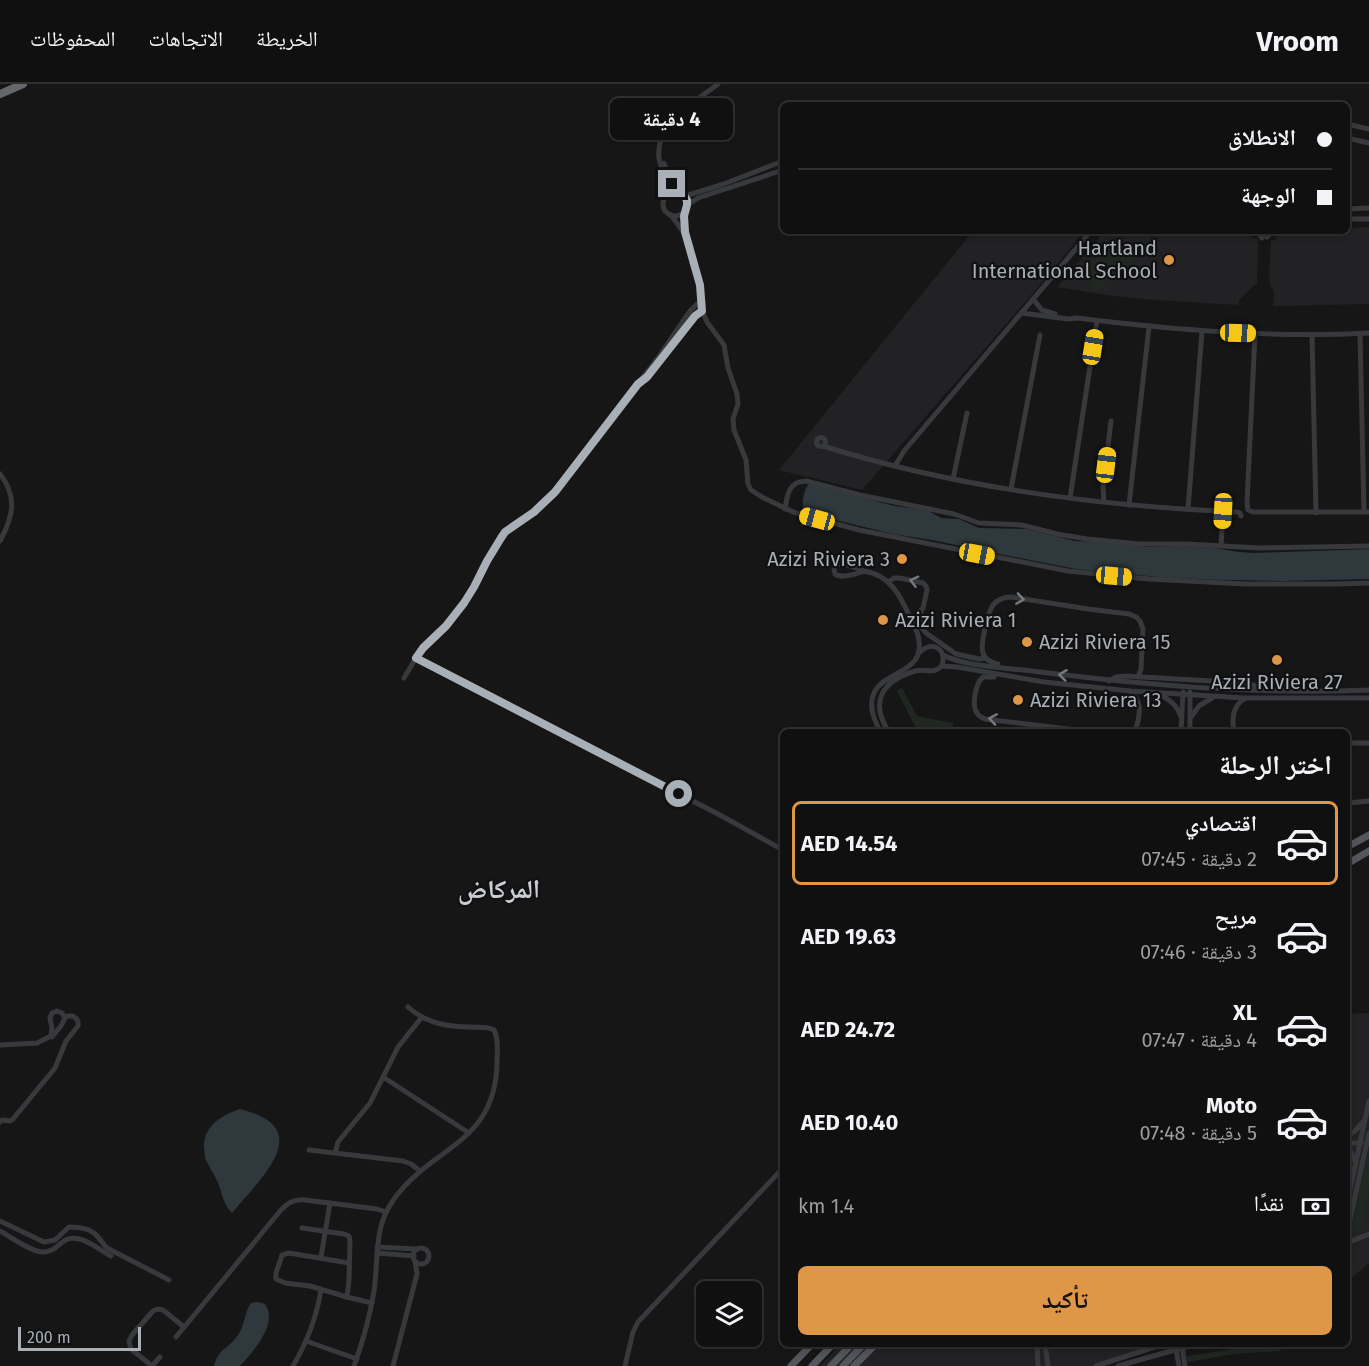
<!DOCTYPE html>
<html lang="ar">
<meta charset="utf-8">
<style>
:root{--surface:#101011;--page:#1e1e1f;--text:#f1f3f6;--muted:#9c9d9f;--line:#303031;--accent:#de9647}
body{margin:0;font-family:"Fira Sans","Noto Naskh Arabic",sans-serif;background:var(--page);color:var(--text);direction:rtl;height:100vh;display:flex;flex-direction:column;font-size:22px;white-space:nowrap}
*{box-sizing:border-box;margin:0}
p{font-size:20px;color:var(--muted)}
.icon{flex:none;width:33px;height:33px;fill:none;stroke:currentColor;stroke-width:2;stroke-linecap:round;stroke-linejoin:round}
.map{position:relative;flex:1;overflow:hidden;direction:ltr}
.panel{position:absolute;left:780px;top:645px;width:570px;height:618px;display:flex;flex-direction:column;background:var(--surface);border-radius:9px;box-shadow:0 3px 9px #0003,0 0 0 2px var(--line);direction:rtl}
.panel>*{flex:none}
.banner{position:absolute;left:780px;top:18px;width:570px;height:132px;border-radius:9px;box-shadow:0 3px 9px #0003,0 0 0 2px var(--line);direction:rtl;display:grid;align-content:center;height:132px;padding:0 18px;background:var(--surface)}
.fabs{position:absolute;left:696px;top:1197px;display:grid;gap:12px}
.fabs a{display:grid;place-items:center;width:66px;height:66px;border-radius:9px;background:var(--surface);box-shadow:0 3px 9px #0003,0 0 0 2px var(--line);font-size:30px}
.scale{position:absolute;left:18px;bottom:15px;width:123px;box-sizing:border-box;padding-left:6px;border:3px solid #a9afb6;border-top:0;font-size:16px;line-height:21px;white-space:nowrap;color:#a9afb6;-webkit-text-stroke:4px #111112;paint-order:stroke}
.end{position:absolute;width:27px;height:27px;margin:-14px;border:8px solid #a9afb6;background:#111;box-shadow:0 0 0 3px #111}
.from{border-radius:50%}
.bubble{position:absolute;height:42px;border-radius:9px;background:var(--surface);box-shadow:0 3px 9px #0003,0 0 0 2px var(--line);font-size:20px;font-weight:700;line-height:42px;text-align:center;direction:rtl}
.car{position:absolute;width:18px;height:36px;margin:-18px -9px;border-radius:8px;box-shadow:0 0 4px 2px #0007;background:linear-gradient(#f5c518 24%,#345 0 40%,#f5c518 0 76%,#345 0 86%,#f5c518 0)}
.banner b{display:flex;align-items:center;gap:21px;height:57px;font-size:22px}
.banner b+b{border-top:2px solid var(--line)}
.banner i{width:15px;height:15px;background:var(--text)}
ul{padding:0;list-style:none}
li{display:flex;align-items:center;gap:18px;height:84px;margin:0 12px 9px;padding:0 6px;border:3px solid transparent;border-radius:9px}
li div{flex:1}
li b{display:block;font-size:22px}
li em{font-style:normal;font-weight:700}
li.selected{border-color:var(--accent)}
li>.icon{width:54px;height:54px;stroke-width:1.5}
h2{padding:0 18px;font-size:27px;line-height:72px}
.pay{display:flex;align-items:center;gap:15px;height:66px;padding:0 18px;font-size:22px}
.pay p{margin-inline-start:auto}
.primary-button{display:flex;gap:12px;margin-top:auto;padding:12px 18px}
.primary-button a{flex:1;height:69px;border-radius:9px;background:var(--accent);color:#111;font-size:24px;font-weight:700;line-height:69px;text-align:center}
header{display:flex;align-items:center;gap:36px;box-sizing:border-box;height:84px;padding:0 30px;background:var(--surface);border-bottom:2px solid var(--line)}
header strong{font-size:28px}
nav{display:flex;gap:33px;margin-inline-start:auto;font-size:21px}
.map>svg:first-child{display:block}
.built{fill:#222224}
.green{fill:#202720}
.water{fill:#2f383c}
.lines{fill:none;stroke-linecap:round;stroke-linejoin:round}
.minor{stroke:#37393c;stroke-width:5}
.major{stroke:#53565b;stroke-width:7}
.highway{stroke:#64676c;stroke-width:8}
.oneway{stroke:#767a7f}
.route{stroke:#a9afb6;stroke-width:8}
.poi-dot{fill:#de9647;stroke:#111112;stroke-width:2}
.labels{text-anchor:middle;stroke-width:4.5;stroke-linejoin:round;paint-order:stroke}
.poi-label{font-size:20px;fill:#a9afb6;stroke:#111112;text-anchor:start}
.district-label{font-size:26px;font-weight:bold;fill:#cacdd2;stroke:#111112}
</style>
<header>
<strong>Vroom</strong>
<nav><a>الخريطة</a><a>الاتجاهات</a><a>المحفوظات</a></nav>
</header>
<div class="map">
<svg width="1369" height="1282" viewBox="0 0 1369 1282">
<rect width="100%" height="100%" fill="#161617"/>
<g class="built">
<path d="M1369,143V220L1273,222L1274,208L1270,200L1269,192L1271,156H1275L1280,147H1347V144Z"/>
<path d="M973,147H1084L1052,187L862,406L779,386Z"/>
<path d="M1105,147H1247L1254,155H1258L1257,199L1239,216L1238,221L1154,216L1113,212L1057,203Z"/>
<path d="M1369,929V1179L1347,1198V930Z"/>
<path d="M841,1260H1161L1119,1272L1092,1282H820Z"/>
</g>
<g class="green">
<path d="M1120,154L1137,174L1096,208L1080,188Z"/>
<path d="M902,604L917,632L953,639L952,648H918L897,607Z"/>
<path d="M1369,1072V1102L1360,1150L1354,1147L1352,1140L1366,1078Z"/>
<path d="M1282,1261L1280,1267L1234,1270L1187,1278V1272L1234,1265Z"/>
</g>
<g class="water">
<path d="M809,400L895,422L927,426L941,434L959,435L979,444L1026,445L1075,457L1107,458L1147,463L1181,462L1214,464L1239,468L1254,469L1369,465V495L1282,497L1225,496L1169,494L1076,485L1004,471L932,456L893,450L807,429L804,427C801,420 804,405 809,400Z"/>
<path d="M240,1025C318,1044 261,1094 232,1129C222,1118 223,1111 218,1099C215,1091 210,1085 207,1078C204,1074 205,1069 204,1064C203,1042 222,1031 240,1025Z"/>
<path d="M257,1218L265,1220C279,1239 253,1268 240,1282H214C220,1262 228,1266 238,1251C245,1241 244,1229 251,1219Z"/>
</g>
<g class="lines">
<g class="minor">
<path d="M1347,40L1369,45"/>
<path d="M1347,54L1369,59"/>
<path d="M664,79L671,98L676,108"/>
<circle cx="675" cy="120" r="12"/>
<path d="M667,111C669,98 661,87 659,74C655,38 694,19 718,0"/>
<path d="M685,112L721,101L783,77"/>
<path d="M687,121L698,114L783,86"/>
<path d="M1347,125L1369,124"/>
<path d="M685,126V148L700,201L702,227L707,238L724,261L728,284L737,310L738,320L733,335L734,346L746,376L748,400L751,406L762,413L793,428L859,446L1068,487L1149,495L1245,500H1335L1369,499"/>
<path d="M671,131L684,149"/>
<path d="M1347,135H1369"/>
<path d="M1257,147L1262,154"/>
<path d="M1267,153L1273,147"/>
<path d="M1033,215L1042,226L1055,230"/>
<path d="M1021,229L1069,235L1077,234C1174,246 1271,254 1369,249"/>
<path d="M1360,249L1364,428"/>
<path d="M1255,250L1247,418L1248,426L1253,428H1369"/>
<path d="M1312,250L1316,429"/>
<path d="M642,298L647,293L695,232L702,227"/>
<circle cx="821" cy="358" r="4.5"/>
<path d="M823,362C957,404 1098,422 1237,428L1240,429L1241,432"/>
<path d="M895,382L904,367L1091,147"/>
<path d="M0,390C18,413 13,433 0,457"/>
<path d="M953,395L967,329"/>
<path d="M1011,405L1040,251"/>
<path d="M1070,414L1097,237"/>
<path d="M1104,418L1103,403L1111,337"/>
<path d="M1129,421L1149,243"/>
<path d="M785,425C787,411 789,397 806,397L860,411L954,430L979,439L1022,441L1057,450L1087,455L1139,460H1185L1260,464L1369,462"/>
<path d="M1188,425L1202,247"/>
<path d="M1221,462L1223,427"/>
<path d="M840,480L847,481L862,486V488C855,490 841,495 835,490L834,485L836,481Z"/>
<path d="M863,487C896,491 904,522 917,548C933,598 866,581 872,626C873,633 877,641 880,648"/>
<path d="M888,498L894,494H900L923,499L926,502L927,506L923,524L911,537"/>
<path d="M921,527V543L926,549L956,570L979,575L986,574"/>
<path d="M920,568C933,556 947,565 942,582"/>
<path d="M943,571C963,582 1008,584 1032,587C1144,601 1256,611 1369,606"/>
<path d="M416,574L718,730L783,766"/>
<path d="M998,580C991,578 985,576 983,569C980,561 988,528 993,521C998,515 1004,513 1011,513L1088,525L1129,530L1136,533L1140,537L1143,545L1141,585L1138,593"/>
<path d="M994,593H983C976,599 971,620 977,629C979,633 981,633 985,635L1093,648"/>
<path d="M404,594L420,567L446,542L464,519L474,503L487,477L502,451L534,427L555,408L660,271L690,227L697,220L701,218"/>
<path d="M1109,597L1116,593L1125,592L1246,599L1253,601L1262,605"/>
<path d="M1130,607C1132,609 1136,613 1137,616C1142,624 1138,641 1134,648"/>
<path d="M1159,610C1170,616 1177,621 1181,633"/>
<path d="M1191,633L1199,622L1212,614"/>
<path d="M889,648C869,618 882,597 915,587C926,584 933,591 942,582L957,583L1044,598L1130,607L1245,614H1369"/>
<path d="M1181,648L1183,608"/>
<path d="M1190,648V608"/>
<path d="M1234,648C1232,635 1232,623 1244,615"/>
<path d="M1347,659H1369"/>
<path d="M1347,719L1369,717"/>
<path d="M57,927L62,929L65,934L61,942L52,953L51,951L52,944L50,934L52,929Z"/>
<path d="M0,961L37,959L51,952"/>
<path d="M383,993L469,1049"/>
<path d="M0,1038L2,1036L10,1037L13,1035L55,984L66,957L78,942C79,937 77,935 73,932H67L65,934"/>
<path d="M1347,1052L1355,1047L1364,1037"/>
<path d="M1347,1059H1361"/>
<path d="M1347,1063L1352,1070L1355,1077"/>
<path d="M309,1066L403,1077L411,1080L420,1087"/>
<path d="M335,1069L338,1058L370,1019L398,963L422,933"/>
<path d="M1347,1120L1369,1017"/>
<path d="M0,1137L44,1158L55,1156L69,1143C77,1143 88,1144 94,1149C99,1153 102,1159 107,1164L169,1196"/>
<path d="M302,1144L344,1150L349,1152L350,1157L349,1196L347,1213L310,1202L285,1199L276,1195V1189L282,1171L289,1169L349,1179"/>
<path d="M0,1147C11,1153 31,1168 43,1168C53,1168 57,1162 64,1157C78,1147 99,1166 111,1172"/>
<path d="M1347,1149L1369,1049"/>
<path d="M1347,1159L1369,1150"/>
<path d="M377,1163L417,1165"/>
<circle cx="421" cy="1172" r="8"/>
<path d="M377,1169L414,1172"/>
<path d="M321,1173L330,1119"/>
<path d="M347,1213L372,1219"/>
<path d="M176,1253L281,1126C288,1118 295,1115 305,1116L377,1125L386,1128"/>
<path d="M306,1257L357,1275"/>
<path d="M1037,1260L1038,1282"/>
<path d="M1045,1260L1048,1282"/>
<path d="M1175,1260L1179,1282"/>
<path d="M1182,1263L1185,1282"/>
<path d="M152,1282L131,1265L129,1257L132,1251L153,1227L158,1225L163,1226L184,1243"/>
<path d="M152,1282L160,1273"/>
<path d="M293,1282C307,1258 317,1233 321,1205"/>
<path d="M354,1282C363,1257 370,1232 374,1207C379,1173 373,1144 394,1115C433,1061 496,1060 497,978C497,968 499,955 494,946C487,942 479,944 471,943C447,943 426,939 408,923"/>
<path d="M393,1282L417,1190L415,1177"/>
<path d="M625,1282L633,1248L638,1238L783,1084"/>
<path d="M1096,1282L1164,1260"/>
<path d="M1118,1282L1182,1264L1202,1260"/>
</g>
<g class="major">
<path d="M1347,763L1369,751"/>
<path d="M1347,780L1369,767"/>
<path d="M791,1282L812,1260"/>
<path d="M812,1282L833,1260"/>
<path d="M831,1282L852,1260"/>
<path d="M843,1282L864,1260"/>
<path d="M854,1282L876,1260"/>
</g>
<path class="highway" d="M0,10L23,0"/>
</g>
<defs><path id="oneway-chevron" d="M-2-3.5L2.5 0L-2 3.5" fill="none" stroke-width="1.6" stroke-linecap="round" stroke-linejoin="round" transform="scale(1.5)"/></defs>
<g class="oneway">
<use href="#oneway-chevron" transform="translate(914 497) rotate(-165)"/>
<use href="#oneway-chevron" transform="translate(1020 515) rotate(9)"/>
<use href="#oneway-chevron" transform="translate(1063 591) rotate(-173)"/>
<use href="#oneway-chevron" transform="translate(993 635) rotate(-171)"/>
</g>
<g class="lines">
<path class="route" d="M672,100L676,108L683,110L687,116V121L684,132L685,148L700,201L702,227L695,232L647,293L638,300L555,408L534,428L505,448L501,454L487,477L474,503L464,519L446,542L423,564L416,574L679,710"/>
</g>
<g class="poi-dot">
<circle cx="1169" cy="176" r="6"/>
<circle cx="902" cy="475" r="6"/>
<circle cx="883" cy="536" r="6"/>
<circle cx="1027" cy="558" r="6"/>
<circle cx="1277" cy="576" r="6"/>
<circle cx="1018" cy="616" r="6"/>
</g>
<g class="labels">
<g class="poi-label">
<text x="1157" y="171" text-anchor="end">Hartland<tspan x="1157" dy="23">International School</tspan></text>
<text x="890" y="482" text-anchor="end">Azizi Riviera 3</text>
<text x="895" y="543">Azizi Riviera 1</text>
<text x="1039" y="565">Azizi Riviera 15</text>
<text x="1277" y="605" text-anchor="middle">Azizi Riviera 27</text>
<text x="1030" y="623">Azizi Riviera 13</text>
</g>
<g class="district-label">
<text x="499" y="814">المركاض</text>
</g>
</g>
</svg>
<div class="fabs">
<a><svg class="icon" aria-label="layers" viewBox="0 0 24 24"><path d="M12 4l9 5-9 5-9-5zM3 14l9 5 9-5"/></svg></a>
</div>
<div class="scale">200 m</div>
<i class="end from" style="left:679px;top:710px"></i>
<i class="end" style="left:672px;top:100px"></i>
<div class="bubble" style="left:610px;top:14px;width:123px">4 دقيقة</div>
<i class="car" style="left:1238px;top:249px;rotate:92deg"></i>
<i class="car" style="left:1093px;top:263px;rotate:9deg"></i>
<i class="car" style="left:1106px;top:381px;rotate:7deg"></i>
<i class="car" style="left:1223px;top:427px;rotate:183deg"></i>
<i class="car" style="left:817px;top:435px;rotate:285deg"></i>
<i class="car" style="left:977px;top:470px;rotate:101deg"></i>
<i class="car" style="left:1114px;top:492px;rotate:95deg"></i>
<div class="banner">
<b><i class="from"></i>الانطلاق</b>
<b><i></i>الوجهة</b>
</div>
<section class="panel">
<h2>اختر الرحلة</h2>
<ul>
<li class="selected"><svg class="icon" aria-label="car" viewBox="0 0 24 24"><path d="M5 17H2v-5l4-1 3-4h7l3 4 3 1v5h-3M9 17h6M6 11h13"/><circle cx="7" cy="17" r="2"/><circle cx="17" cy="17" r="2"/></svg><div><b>اقتصادي</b><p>2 دقيقة · 07:45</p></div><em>AED 14.54</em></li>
<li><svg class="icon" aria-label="car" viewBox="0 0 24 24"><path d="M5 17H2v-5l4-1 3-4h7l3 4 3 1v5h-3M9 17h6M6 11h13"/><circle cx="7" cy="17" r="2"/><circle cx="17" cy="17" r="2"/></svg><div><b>مريح</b><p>3 دقيقة · 07:46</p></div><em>AED 19.63</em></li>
<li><svg class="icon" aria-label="car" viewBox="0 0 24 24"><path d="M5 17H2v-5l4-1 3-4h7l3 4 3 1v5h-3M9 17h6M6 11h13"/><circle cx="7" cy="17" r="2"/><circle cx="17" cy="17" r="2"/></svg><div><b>XL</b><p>4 دقيقة · 07:47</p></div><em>AED 24.72</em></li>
<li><svg class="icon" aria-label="car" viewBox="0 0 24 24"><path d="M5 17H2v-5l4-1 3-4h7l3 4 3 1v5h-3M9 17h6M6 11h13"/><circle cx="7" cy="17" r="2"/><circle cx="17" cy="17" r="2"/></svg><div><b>Moto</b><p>5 دقيقة · 07:48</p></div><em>AED 10.40</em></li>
</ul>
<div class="pay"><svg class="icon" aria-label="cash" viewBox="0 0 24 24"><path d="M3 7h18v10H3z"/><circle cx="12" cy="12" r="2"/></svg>نقدًا<p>1.4 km</p></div>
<div class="primary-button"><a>تأكيد</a></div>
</section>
</div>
